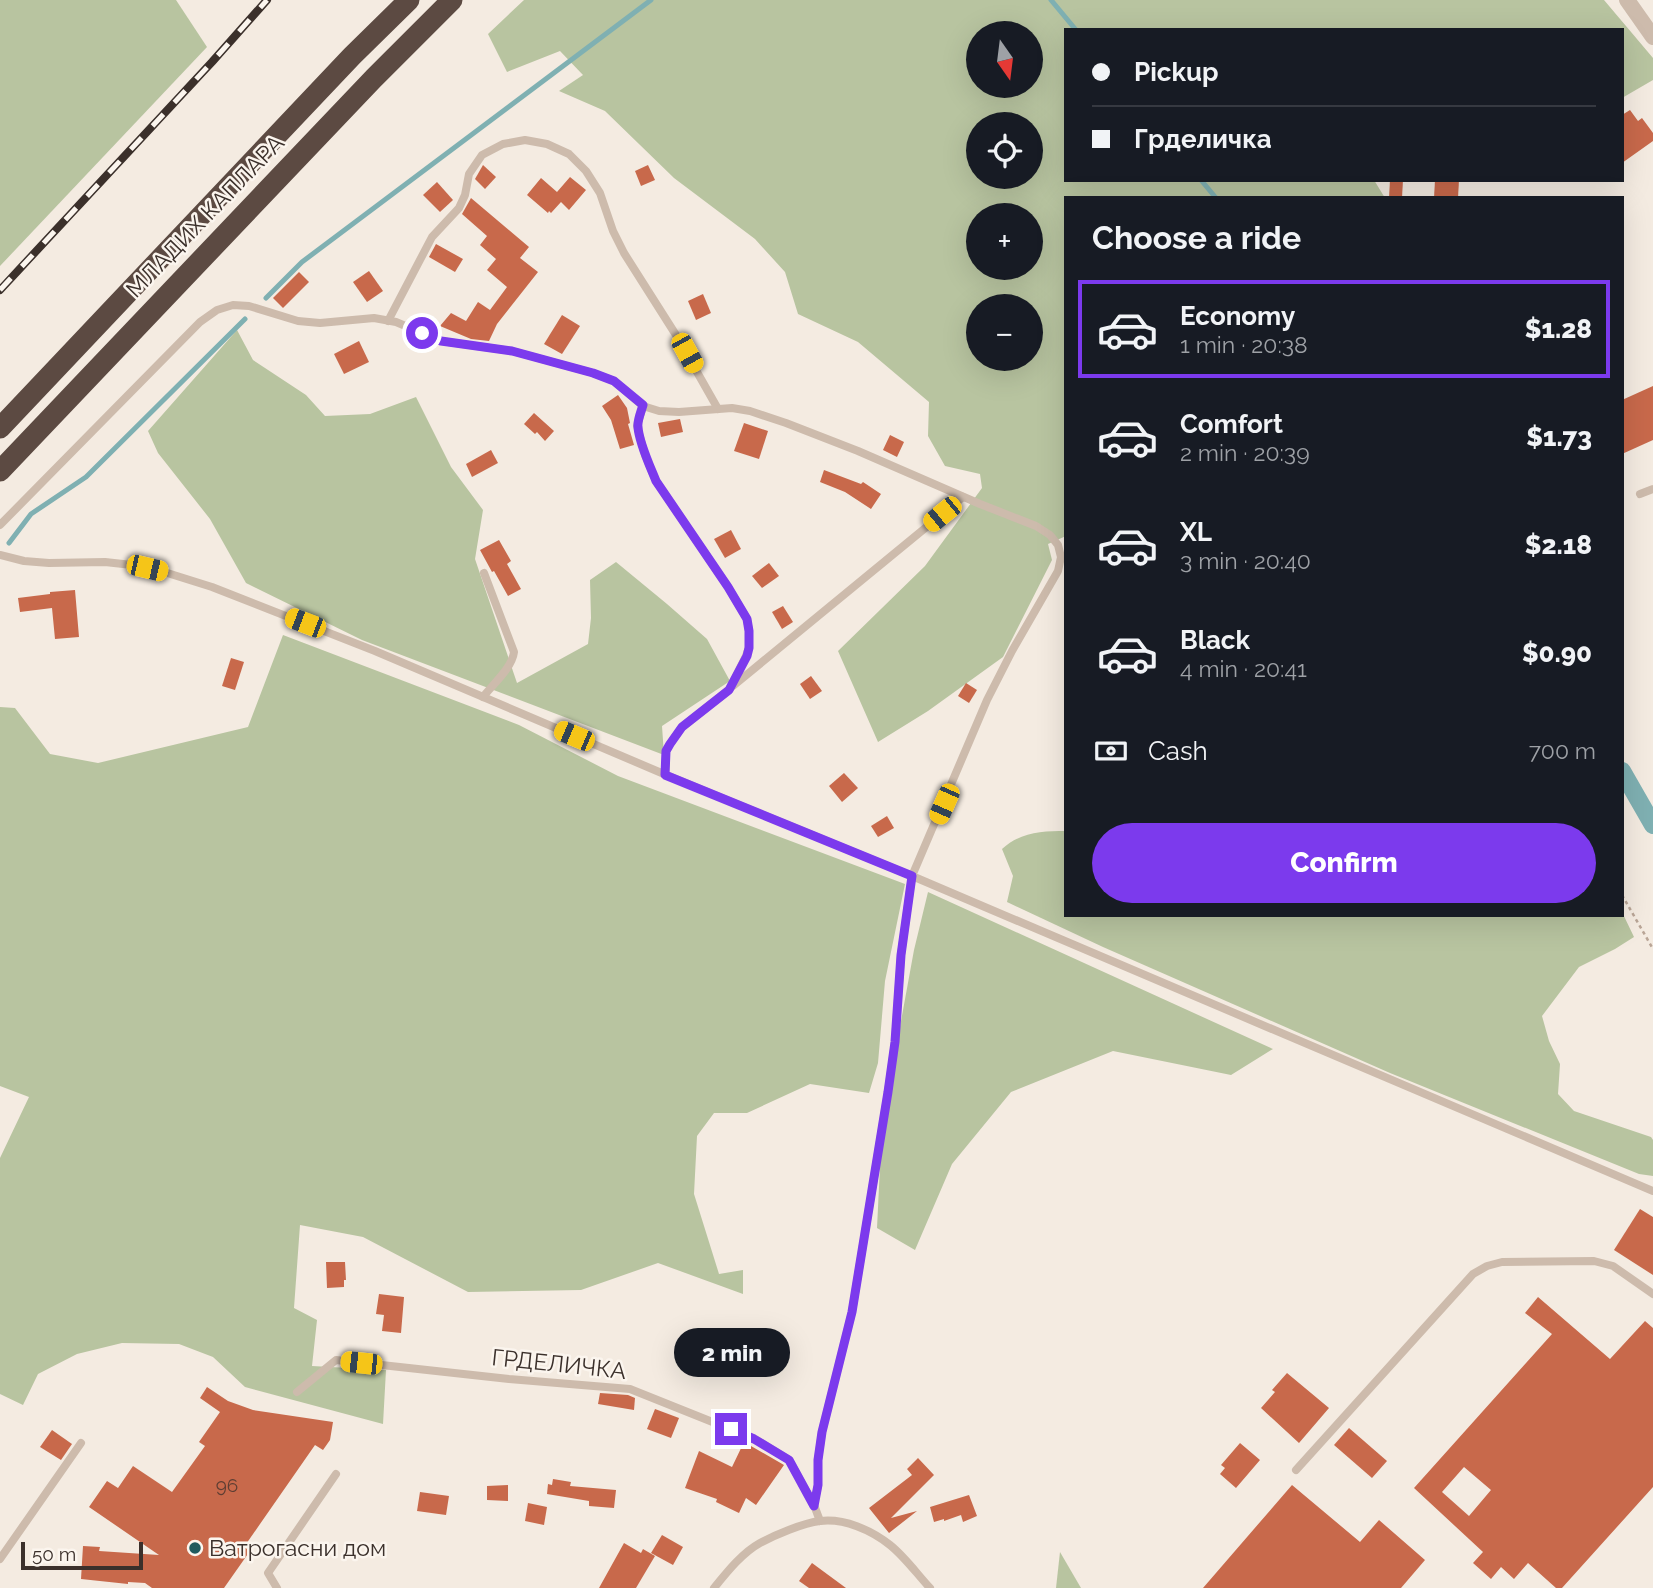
<!DOCTYPE html>
<meta charset="utf-8">
<style>
:root{--surface:#171b24;--page:#242831;--text:#f1f3f6;--muted:#9ea1a6;--line:#363941;--accent:#7c3aed}
body{margin:0;font-family:Raleway,sans-serif;background:var(--page);color:var(--text);height:100vh;display:flex;flex-direction:column;font-size:26px;white-space:nowrap}
*{box-sizing:border-box;margin:0}
p{font-size:23px;color:var(--muted)}
.icon{flex:none;width:38px;height:38px;fill:none;stroke:currentColor;stroke-width:2;stroke-linecap:round;stroke-linejoin:round}
.map{position:relative;flex:1;overflow:hidden}
.details{position:absolute;left:1064px;top:196px;width:560px;height:721px;display:flex;flex-direction:column;background:var(--surface);border-radius:0px;box-shadow:0 7px 28px #0002}
.details>*{flex:none}
.hud{position:absolute;left:1064px;top:28px;width:560px;height:154px;border-radius:0px;box-shadow:0 7px 28px #0002;display:grid;align-content:center;height:154px;padding:0 28px;background:var(--surface)}
.needle{width:46px;rotate:166deg}
.controls{position:absolute;left:966px;top:21px;display:grid;gap:14px}
.controls a{display:grid;place-items:center;width:77px;height:77px;border-radius:50%;background:var(--surface);box-shadow:0 7px 28px #0002;font-size:35px}
.scale{position:absolute;left:21px;bottom:18px;width:122px;box-sizing:border-box;padding-left:7px;border:4px solid #3b302b;border-top:0;font-size:19px;line-height:24px;white-space:nowrap;color:#3b302b;-webkit-text-stroke:5px #fbf5ee;paint-order:stroke}
.end{position:absolute;width:32px;height:32px;margin:-16px;border:9px solid #7c3aed;background:#fff;box-shadow:0 0 0 4px #fff}
.from{border-radius:50%}
.bubble{position:absolute;height:49px;border-radius:24px;background:var(--surface);box-shadow:0 7px 28px #0002;font-size:23px;font-weight:800;line-height:49px;text-align:center}
.car{position:absolute;width:21px;height:42px;margin:-21px -10px;border-radius:9px;box-shadow:0 0 5px 2px #0007;background:linear-gradient(#f5c518 24%,#345 0 40%,#f5c518 0 76%,#345 0 86%,#f5c518 0)}
.hud b{display:flex;align-items:center;gap:24px;height:66px;font-size:26px}
.hud b+b{border-top:2px solid var(--line)}
.hud i{width:18px;height:18px;background:var(--text)}
ul{padding:0;list-style:none}
li{display:flex;align-items:center;gap:21px;height:98px;margin:0 14px 10px;padding:0 14px;border:4px solid transparent;border-radius:0px}
li div{flex:1}
li b{display:block;font-size:26px}
li em{font-style:normal;font-weight:800}
li.current{border-color:var(--accent)}
li>.icon{width:63px;height:63px;stroke-width:1.5}
h2{padding:0 28px;font-size:32px;line-height:84px}
.pay{display:flex;align-items:center;gap:18px;height:77px;padding:0 28px;font-size:26px}
.pay p{margin-inline-start:auto}
.button{display:flex;gap:14px;margin-top:auto;padding:14px 28px}
.button a{flex:1;height:80px;border-radius:42px;background:var(--accent);color:#fff;font-size:28px;font-weight:800;line-height:80px;text-align:center}
.map>svg:first-child{display:block}
.green{fill:#b8c4a0;fill-rule:evenodd}
.lines{fill:none;stroke-linecap:round;stroke-linejoin:round}
.stream{stroke:#7fb0b2;stroke-width:5}
.canal{stroke:#7fb0b2;stroke-width:18}
.building{fill:#c8694b;fill-rule:evenodd}
.path{stroke:#b9a596;stroke-width:2.5;stroke-dasharray:3.5 3.5;stroke-linecap:butt}
.lane{stroke:#cdbbac;stroke-width:8}
.street{stroke:#cdbbac;stroke-width:16}
.highway{stroke:#5c4a42;stroke-width:21}
.rail-casing{stroke:#3b302b;stroke-width:8}
.rail{stroke:#fbf5ee;stroke-width:5;stroke-dasharray:16;stroke-linecap:butt}
.route{stroke:#7c3aed;stroke-width:9}
.poi-dot{fill:#1f5a5e;stroke:#fbf5ee;stroke-width:2.5}
.labels{text-anchor:middle;stroke-width:5;stroke-linejoin:round;paint-order:stroke}
.number-label{font-size:19px;fill:#5e3e33}
.street-label{font-size:23px;fill:#3b302b;stroke:#fbf5ee}
.poi-label{font-size:23px;fill:#3b302b;stroke:#fbf5ee;text-anchor:start}
</style>
<div class="map">
<svg width="1653" height="1588" viewBox="0 0 1653 1588">
<rect width="100%" height="100%" fill="#f4ebe1"/>
<g class="green">
<path d="M0,0H176L207,47L0,266Z"/>
<path d="M524,0H1604L1653,58V80L1622,98V30H1066V180H1374L1385,198H1066V536L1048,544L1052,560L1003,657L928,711L878,742L838,651L925,566L982,488L980,474L945,466L928,436L929,402L858,342L798,314L785,272L755,239L674,178L605,111L559,91L583,75L560,51L507,72L488,34ZM978,33H1031V86H978ZM978,124H1031V177H978ZM978,215H1031V268H978ZM978,306H1031V359H978Z"/>
<path d="M237,330L253,360L306,395L325,416L370,414L416,397L451,467L483,510L475,559L517,683L588,644L591,618L590,580L616,562L667,604L707,639L730,681L662,726L664,755L362,640L246,583L210,519L158,453L148,431Z"/>
<path d="M283,635L519,725L618,776L905,884L885,981L878,1063L869,1093L810,1084L747,1113H714L697,1136L694,1194L719,1274L743,1270V1294L658,1263L581,1290L468,1292L363,1237L300,1225L294,1308L317,1320L312,1366L386,1370L383,1424L245,1387L213,1357L179,1344L122,1343L77,1354L38,1374L23,1405L0,1394V1158L29,1097L0,1086V707L15,708L50,754L98,763L248,727Z"/>
<path d="M1066,831V915H1622V912L1634,937L1615,949L1579,967L1542,1016L1549,1041L1560,1064L1558,1094L1574,1111L1651,1137L1653,1140V1176L1639,1174L1390,1073L1103,947L1007,902L1013,876L1002,849C1021,832 1042,831 1066,831Z"/>
<path d="M928,892L1273,1049L1231,1075L1113,1051L1011,1092L952,1164L915,1250L877,1228L882,1125L914,950Z"/>
<path d="M1060,1552L1081,1588H1056Z"/>
</g>
<g class="lines">
<g class="stream">
<path d="M1051,0L1076,30"/>
<path d="M1201,180L1216,198"/>
<path d="M266,298L302,262L651,0"/>
<path d="M9,543L31,514L86,477L245,319"/>
</g>
<path class="canal" d="M1622,771L1653,825"/>
</g>
<g class="building">
<path d="M1630,110L1638,121L1642,118L1653,133V141L1622,163V115Z"/>
<path d="M483,165L496,177L485,189L475,179Z"/>
<path d="M648,165L655,180L641,186L635,171Z"/>
<path d="M570,177L586,190L569,210L561,202L551,213L549,211L548,213L527,195L541,178L557,192Z"/>
<path d="M1390,180H1403L1402,198H1389Z"/>
<path d="M1435,180H1459L1458,198H1434Z"/>
<path d="M437,182L453,200L440,212L423,195Z"/>
<path d="M471,198L529,247L520,258L538,272L497,324L489,341L471,339L440,326L451,313L466,321L478,302L490,310L507,287L487,270L496,259L480,245L487,236L462,214Z"/>
<path d="M436,244L463,259L455,272L429,257Z"/>
<path d="M369,271L383,291L367,302L353,282Z"/>
<path d="M299,272L309,282L283,308L273,298Z"/>
<path d="M703,294L711,313L696,320L688,301Z"/>
<path d="M562,315L580,326L562,354L544,344Z"/>
<path d="M359,341L369,362L344,374L334,354Z"/>
<path d="M1653,386V440L1622,454V400Z"/>
<path d="M618,395L627,408L630,423L628,424L634,445L620,449L611,420L602,406Z"/>
<path d="M534,413L554,431L545,441L537,432L535,434L524,424Z"/>
<path d="M680,419L683,432L661,437L658,423Z"/>
<path d="M744,423L768,431L759,459L734,451Z"/>
<path d="M890,435L904,442L897,457L883,450Z"/>
<path d="M491,450L498,463L472,477L466,464Z"/>
<path d="M824,470L861,484L863,482L881,494L871,509L845,492L820,482Z"/>
<path d="M731,530L741,549L725,558L714,539Z"/>
<path d="M499,540L511,561L507,564L521,589L508,596L494,571L492,572L480,550Z"/>
<path d="M769,563L779,576L762,588L752,576Z"/>
<path d="M75,590L79,637L55,639L52,608L20,612L18,598L50,594V592Z"/>
<path d="M783,606L793,622L782,629L772,612Z"/>
<path d="M231,658L244,662L235,690L222,686Z"/>
<path d="M811,676L822,691L810,699L800,684Z"/>
<path d="M966,683L977,690L969,703L958,696Z"/>
<path d="M844,773L858,788L842,802L829,786Z"/>
<path d="M887,816L894,828L878,837L871,826Z"/>
<path d="M1640,1209L1653,1217V1275L1614,1250Z"/>
<path d="M326,1262H345L346,1280H344V1287L327,1288Z"/>
<path d="M379,1294L404,1297L401,1333L382,1331L384,1315L376,1314Z"/>
<path d="M1538,1297L1610,1359L1645,1321L1653,1328V1487L1562,1588H1556L1528,1563L1514,1579L1501,1567L1491,1579L1473,1563L1483,1552L1414,1488L1552,1334L1525,1313ZM1464,1467L1491,1490L1469,1516L1442,1492Z"/>
<path d="M1287,1373L1329,1408L1299,1443L1261,1408L1275,1392L1272,1390Z"/>
<path d="M207,1387L228,1401L253,1410L333,1422L330,1440L323,1450L315,1445L244,1547L250,1551L224,1588H152L145,1583L128,1582V1584L81,1579L83,1546L100,1547L99,1551L159,1555L89,1507L107,1481L118,1488L133,1466L172,1492L205,1446L199,1442L220,1412L200,1398Z"/>
<path d="M600,1393L628,1395L635,1398L634,1410L598,1404Z"/>
<path d="M655,1409L679,1418L671,1438L647,1429Z"/>
<path d="M1349,1428L1387,1461L1372,1478L1334,1445Z"/>
<path d="M52,1430L72,1444L61,1460L40,1447Z"/>
<path d="M744,1442L784,1465L756,1505L746,1498L739,1513L716,1502L717,1499L685,1488L699,1451L732,1467Z"/>
<path d="M1240,1443L1260,1460L1236,1488L1220,1474L1225,1468L1221,1465Z"/>
<path d="M918,1458L934,1475L891,1518L917,1511L889,1533L869,1508L912,1475L907,1469Z"/>
<path d="M553,1479L571,1482L570,1486L616,1490L614,1508L589,1506V1501L547,1494L548,1484L552,1485Z"/>
<path d="M508,1485V1501L487,1500V1486Z"/>
<path d="M1292,1485L1360,1542L1379,1520L1425,1560L1401,1588H1203Z"/>
<path d="M420,1492L449,1496L446,1515L417,1511Z"/>
<path d="M969,1495L977,1516L963,1522L961,1515L944,1521V1519L934,1522L930,1507Z"/>
<path d="M528,1503L547,1507L544,1525L525,1521Z"/>
<path d="M662,1535L683,1547L673,1565L651,1553Z"/>
<path d="M624,1543L641,1553L643,1549L655,1556L636,1588H599Z"/>
<path d="M812,1563L846,1588H809L799,1581Z"/>
</g>
<g class="lines">
<path class="path" d="M1622,895L1653,949"/>
<g class="lane">
<path d="M388,321L432,237L459,208L465,195L469,174L482,155L503,144L525,140L547,144L569,154L586,171L600,193L613,231L624,253L676,335L718,409"/>
<path d="M643,406L637,426L645,455L656,481L728,587L747,619L749,631V647L746,656L729,690L682,727L670,744L666,751L665,774"/>
<path d="M1640,494L1653,489"/>
<path d="M0,525L200,322L217,310L233,305L249,306L298,321L320,323L374,318L396,322L441,341L512,351L593,373L614,381L643,406L659,411L679,412L732,408L750,411L786,423L858,451L980,504L1036,526L1050,535L1058,545L1061,557L1058,571L1012,651L987,700L912,876L1653,1191"/>
<path d="M0,555L24,561L49,563L105,562L132,565L161,571L212,587L375,651L671,777L912,876L901,955L895,1042L888,1092L852,1312L822,1432L818,1460V1485L814,1505"/>
<path d="M733,686L963,497"/>
<path d="M483,697C493,684 512,668 514,652L484,573"/>
<path d="M297,1392L336,1360L509,1379L630,1389L755,1439L789,1460L814,1505L820,1521"/>
<path d="M1296,1470L1473,1274L1487,1266L1502,1262L1594,1261L1613,1266L1653,1294"/>
<path d="M0,1559L81,1443"/>
<path d="M277,1588L268,1573L336,1474"/>
<path d="M714,1588C727,1572 742,1553 760,1543C775,1535 803,1523 820,1521C844,1518 871,1530 890,1545C905,1557 917,1574 930,1588"/>
</g>
<path class="street" d="M1627,0L1653,37"/>
<g class="highway">
<path d="M0,428L352,56L409,0"/>
<path d="M0,471L374,78L452,0"/>
</g>
<g class="rail-casing">
<path id="rail" d="M0,290L212,62L267,0"/>
</g>
<use href="#rail" class="rail"/>
</g>
<g class="lines">
<path class="route" d="M422,333L441,341L512,351L593,373L614,381L643,405C641,412 637,421 638,427C639,443 650,466 656,481L728,587L747,619L749,631V648L747,656L729,690L682,727L670,744L666,751L665,775L912,876L901,955L895,1042L888,1092L852,1312L822,1432L818,1460V1485L814,1506L789,1460L754,1439L731,1429"/>
</g>
<circle class="poi-dot" cx="195" cy="1548" r="7"/>
<g class="labels">
<g class="number-label">
<text x="227" y="1492">96</text>
</g>
<g class="street-label">
<text transform="translate(205 216) rotate(-46)" y="8">МЛАДИХ КАПЛАРА</text>
<text transform="translate(559 1364) rotate(6)" y="8">ГРДЕЛИЧКА</text>
</g>
<g class="poi-label">
<text x="209" y="1556">Ватрогасни дом</text>
</g>
</g>
</svg>
<div class="controls">
<a><svg class="needle" viewBox="-14 -14 28 28"><path d="M0-13l5 13h-10z" fill="#e53935"/><path d="M0 13l5-13h-10z" fill="#9ea1a6"/></svg></a>
<a><svg class="icon" aria-label="locate" viewBox="0 0 24 24"><circle cx="12" cy="12" r="6"/><path d="M12 2v4M12 18v4M2 12h4M18 12h4"/></svg></a>
<a>+</a>
<a>−</a>
</div>
<div class="scale">50 m</div>
<i class="end from" style="left:422px;top:333px"></i>
<i class="end" style="left:731px;top:1429px"></i>
<div class="bubble" style="left:674px;top:1328px;width:116px">2 min</div>
<i class="car" style="left:687px;top:353px;rotate:151deg"></i>
<i class="car" style="left:942px;top:514px;rotate:231deg"></i>
<i class="car" style="left:147px;top:568px;rotate:103deg"></i>
<i class="car" style="left:305px;top:623px;rotate:291deg"></i>
<i class="car" style="left:574px;top:736px;rotate:293deg"></i>
<i class="car" style="left:944px;top:804px;rotate:204deg"></i>
<i class="car" style="left:361px;top:1363px;rotate:276deg"></i>
<div class="hud">
<b><i class="from"></i>Pickup</b>
<b><i></i>Грделичка</b>
</div>
<section class="details">
<h2>Choose a ride</h2>
<ul>
<li class="current"><svg class="icon" aria-label="car" viewBox="0 0 24 24"><path d="M5 17H2v-5l4-1 3-4h7l3 4 3 1v5h-3M9 17h6M6 11h13"/><circle cx="7" cy="17" r="2"/><circle cx="17" cy="17" r="2"/></svg><div><b>Economy</b><p>1 min · 20:38</p></div><em>$1.28</em></li>
<li><svg class="icon" aria-label="car" viewBox="0 0 24 24"><path d="M5 17H2v-5l4-1 3-4h7l3 4 3 1v5h-3M9 17h6M6 11h13"/><circle cx="7" cy="17" r="2"/><circle cx="17" cy="17" r="2"/></svg><div><b>Comfort</b><p>2 min · 20:39</p></div><em>$1.73</em></li>
<li><svg class="icon" aria-label="car" viewBox="0 0 24 24"><path d="M5 17H2v-5l4-1 3-4h7l3 4 3 1v5h-3M9 17h6M6 11h13"/><circle cx="7" cy="17" r="2"/><circle cx="17" cy="17" r="2"/></svg><div><b>XL</b><p>3 min · 20:40</p></div><em>$2.18</em></li>
<li><svg class="icon" aria-label="car" viewBox="0 0 24 24"><path d="M5 17H2v-5l4-1 3-4h7l3 4 3 1v5h-3M9 17h6M6 11h13"/><circle cx="7" cy="17" r="2"/><circle cx="17" cy="17" r="2"/></svg><div><b>Black</b><p>4 min · 20:41</p></div><em>$0.90</em></li>
</ul>
<div class="pay"><svg class="icon" aria-label="cash" viewBox="0 0 24 24"><path d="M3 7h18v10H3z"/><circle cx="12" cy="12" r="2"/></svg>Cash<p>700 m</p></div>
<div class="button"><a>Confirm</a></div>
</section>
</div>
